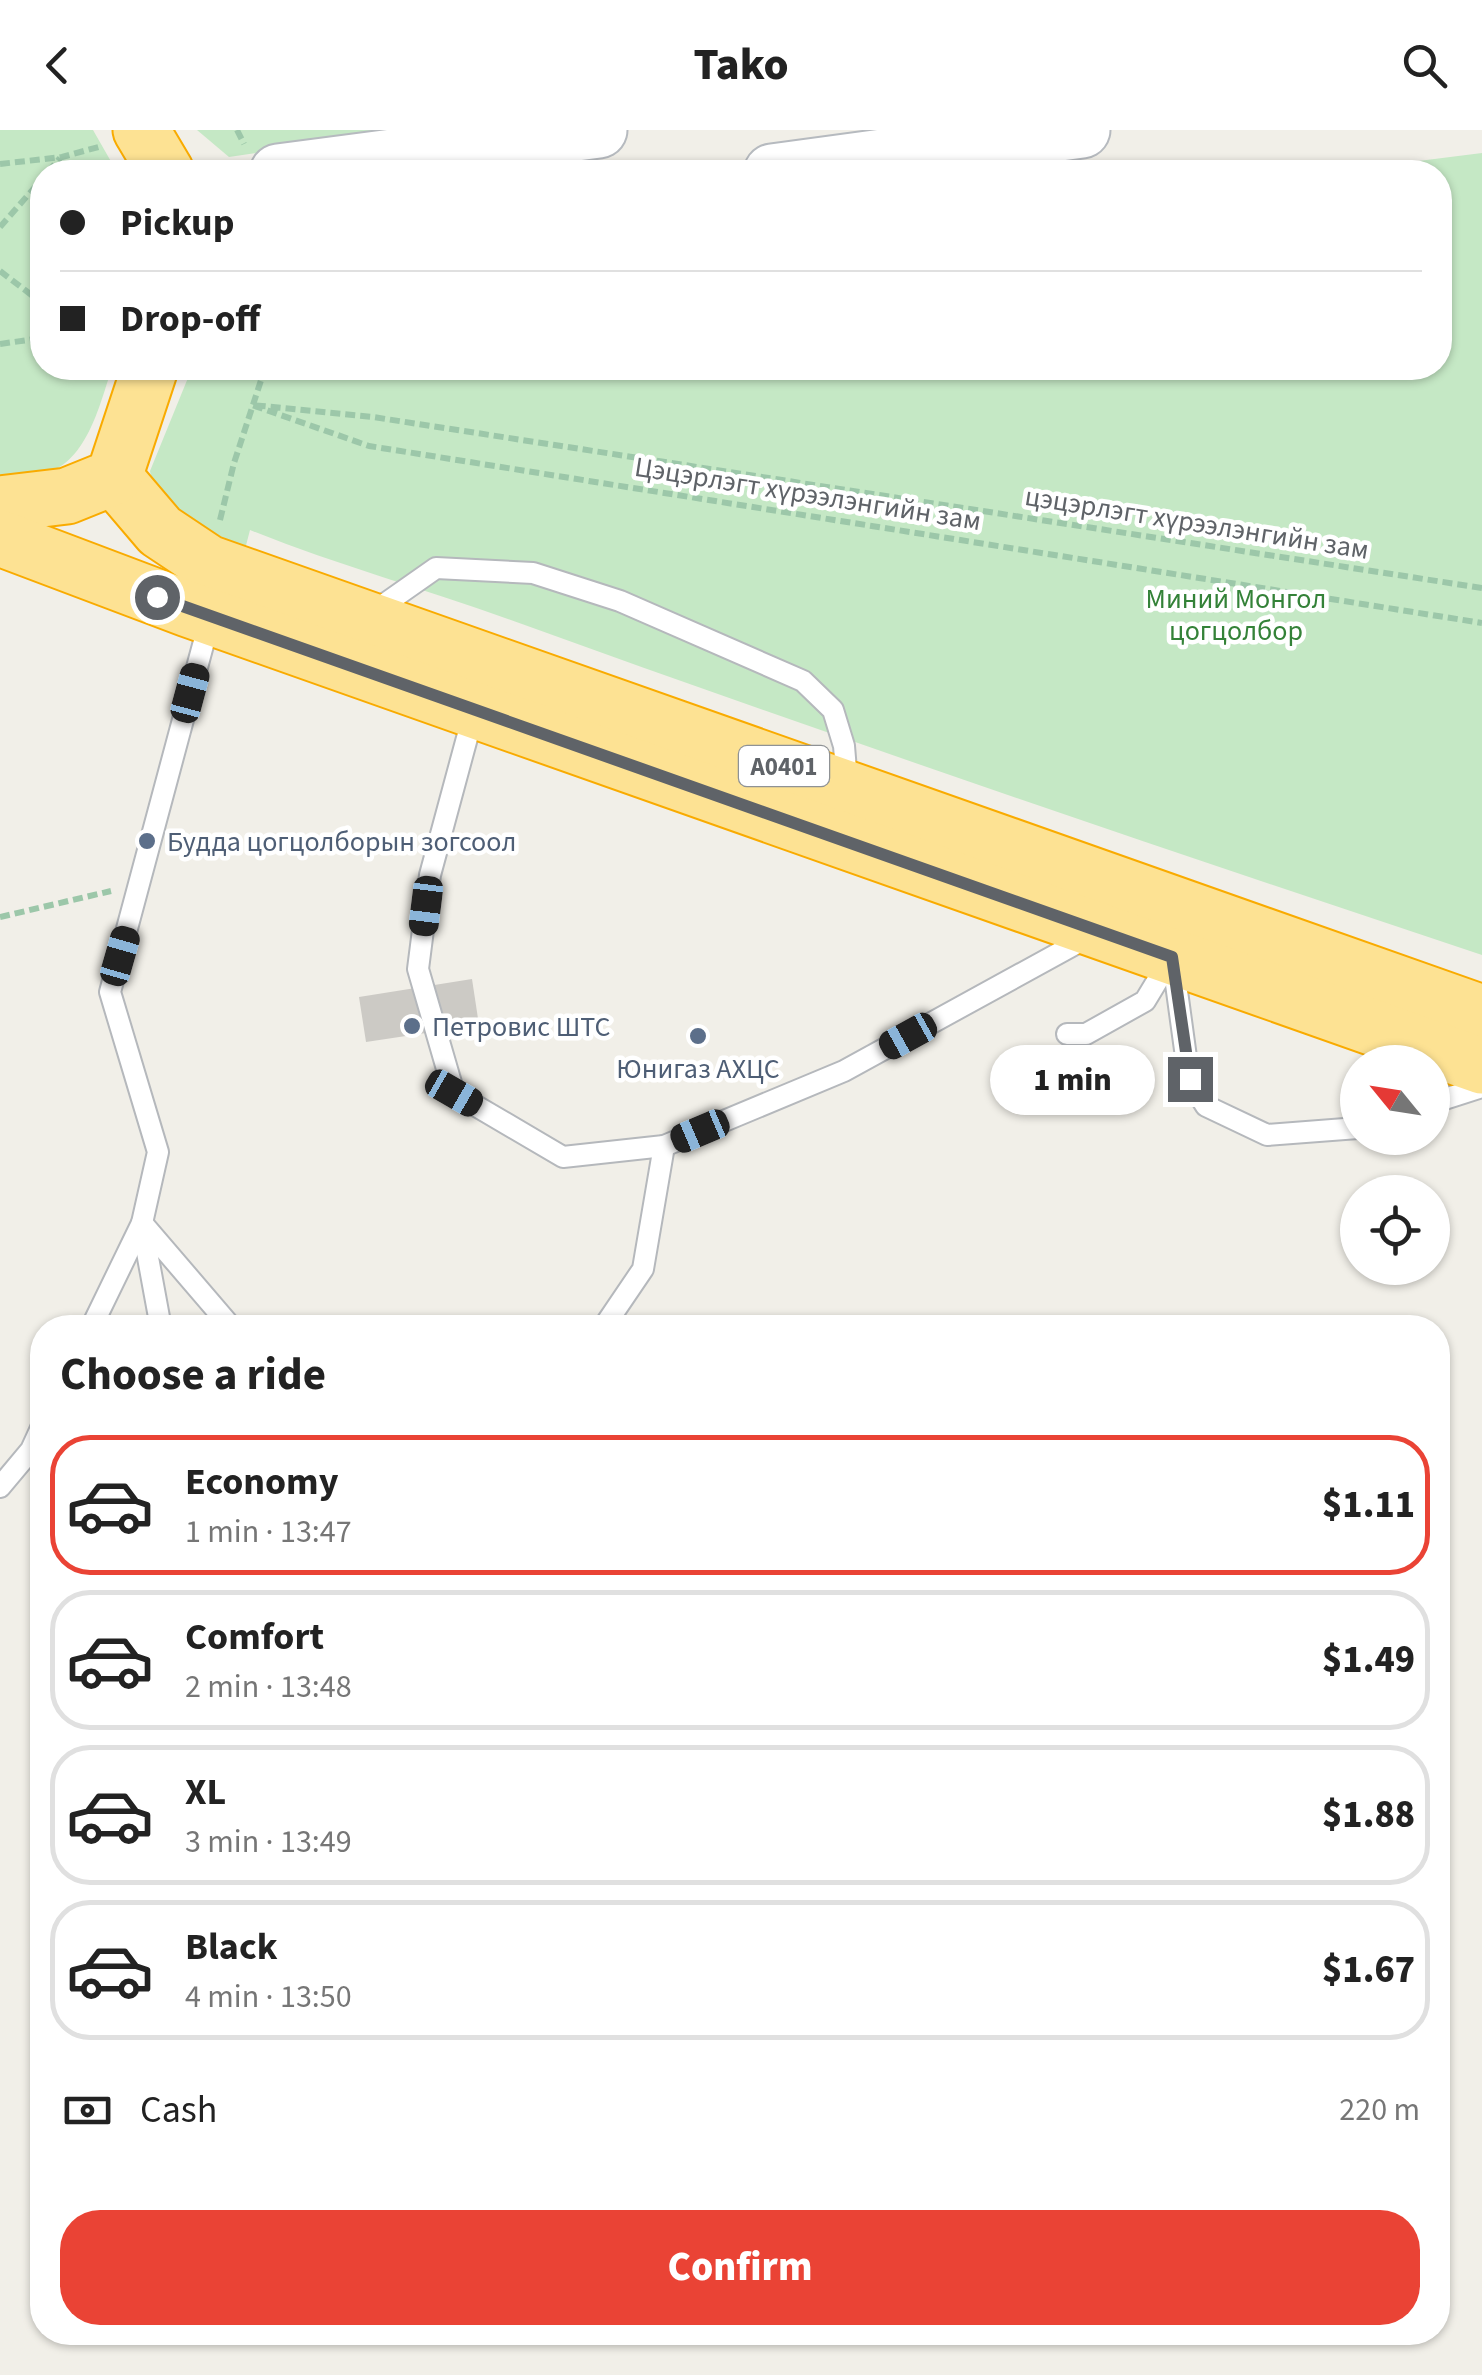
<!DOCTYPE html>
<meta charset="utf-8">
<style>
:root{--surface:#fff;--page:#f2f2f2;--text:#222;--muted:#767676;--line:#e0e0e0;--accent:#ea4335}
body{margin:0;font-family:"Source Sans 3",sans-serif;background:var(--page);color:var(--text);height:100vh;display:flex;flex-direction:column;font-size:38px;white-space:nowrap}
*{box-sizing:border-box;margin:0}
p{font-size:32px;color:var(--muted)}
.icon{flex:none;width:55px;height:55px;fill:none;stroke:currentColor;stroke-width:2;stroke-linecap:round;stroke-linejoin:round}
.map{position:relative;flex:1;overflow:hidden}
.panel{position:absolute;left:30px;top:1185px;width:1420px;height:1030px;display:flex;flex-direction:column;background:var(--surface);border-radius:40px;box-shadow:0 2px 8px #0004}
.panel>*{flex:none}
.hud{position:absolute;left:30px;top:30px;width:1422px;height:220px;border-radius:40px;box-shadow:0 2px 8px #0004;display:grid;align-content:center;height:220px;padding:0 30px;background:var(--surface)}
.needle{width:65px;rotate:300deg}
.buttons{position:absolute;left:1340px;top:915px;display:grid;gap:20px}
.buttons a{display:grid;place-items:center;width:110px;height:110px;border-radius:50%;background:var(--surface);box-shadow:0 2px 8px #0004;font-size:50px}
.end{position:absolute;width:45px;height:45px;margin:-22px;border:12px solid #5f6368;background:#fff;box-shadow:0 0 0 5px #fff}
.from{border-radius:50%}
.bubble{position:absolute;height:70px;border-radius:35px;background:var(--surface);box-shadow:0 2px 8px #0004;font-size:32px;font-weight:800;line-height:70px;text-align:center}
.car{position:absolute;width:30px;height:60px;margin:-30px -15px;border-radius:12px;box-shadow:0 0 8px 2px #0007;background:linear-gradient(#222 24%,#8ab4d8 0 40%,#222 0 76%,#8ab4d8 0 86%,#222 0)}
.hud b{display:flex;align-items:center;gap:35px;height:95px;font-size:38px}
.hud b+b{border-top:2px solid var(--line)}
.hud i{width:25px;height:25px;background:var(--text)}
ul{padding:0;list-style:none}
li{display:flex;align-items:center;gap:30px;height:140px;margin:0 20px 15px;padding:0 10px;border:5px solid var(--line);border-radius:40px}
li div{flex:1}
li b{display:block;font-size:38px}
li em{font-style:normal;font-weight:800}
li.on{border-color:var(--accent)}
li>.icon{width:90px;height:90px;stroke-width:1.5}
h2{padding:0 30px;font-size:45px;line-height:120px}
.pay{display:flex;align-items:center;gap:25px;height:110px;padding:0 30px;font-size:38px}
.pay p{margin-inline-start:auto}
.primary-button{display:flex;gap:20px;margin-top:auto;padding:20px 30px}
.primary-button a{flex:1;height:115px;border-radius:40px;background:var(--accent);color:#fff;font-size:40px;font-weight:800;line-height:115px;text-align:center}
header{display:flex;justify-content:space-between;align-items:center;height:130px;padding:0 30px;background:var(--surface);font-size:45px;font-weight:800}
.map>svg:first-child{display:block}
.green{fill:#c5e8c5}
.building{fill:#cccac5}
.lines{fill:none;stroke-linecap:round;stroke-linejoin:round}
.lane-casing{stroke:#b5b8bc;stroke-width:24}
.secondary-casing{stroke:#b6babf;stroke-width:59}
.highway-casing{stroke:#f9ab00;stroke-width:59}
.path{stroke:#9cc7a9;stroke-width:6;stroke-dasharray:10 5;stroke-linecap:butt}
.lane{stroke:#fff;stroke-width:20}
.secondary{stroke:#fff;stroke-width:55}
.highway{stroke:#fde293;stroke-width:55}
.route{stroke:#5f6368;stroke-width:12}
.service-dot{fill:#5c6f8a;stroke:#fff;stroke-width:4}
.labels{text-anchor:middle;stroke-width:9;stroke-linejoin:round;paint-order:stroke}
.shield{fill:#fff;stroke:#8f9295;stroke-width:2.5}
.shield-label{font-size:25px;font-weight:bold;fill:#5f6368}
.street-label{font-size:28px;fill:#5f6368;stroke:#fff}
.park-label{font-size:28px;fill:#348238;stroke:#fff}
.service-label{font-size:28px;fill:#4e5e75;stroke:#fff;text-anchor:start}
</style>
<header><svg class="icon" aria-label="back" viewBox="0 0 24 24"><path d="M15 5l-7 7 7 7"/></svg>Tako<svg class="icon" aria-label="search" viewBox="0 0 24 24"><circle cx="10" cy="10" r="6"/><path d="M15 15l6 6"/></svg></header>
<div class="map">
<svg width="1482" height="2245" viewBox="0 0 1482 2245">
<rect width="100%" height="100%" fill="#f1efe8"/>
<g class="green">
<path d="M0,0H93L117,42H42V238H112C99,276 87,335 40,345C27,348 13,346 0,347Z"/>
<path d="M197,0H410L229,27Z"/>
<path d="M1482,23V825C1161,718 840,609 522,494C432,461 339,436 250,400L243,427L157,378L150,341L192,238H1440V42H1331Z"/>
</g>
<path class="building" d="M472,849L479,895L366,912L359,867Z"/>
<g class="lines">
<g class="lane-casing">
<g id="lane">
<path d="M369,485L436,438L533,443L620,471L803,551L833,580L844,616L847,652"/>
<path d="M474,582L430,745L418,839L454,963L563,1027L664,1016L844,941L1090,806"/>
<path d="M1173,832L1189,949L1206,976L1267,1005L1358,998"/>
<path d="M1067,904H1086L1145,871L1171,828"/>
<path d="M1432,973L1482,957"/>
<path d="M142,1093L232,1198"/>
<path d="M142,1095L161,1198"/>
<path d="M91,1198L142,1093L158,1022L110,862L210,489"/>
<path d="M603,1198L643,1139L664,1016"/>
<path d="M0,1357L31,1320L42,1296"/>
</g>
</g>
<g class="secondary-casing">
<g id="secondary">
<path d="M278,42L599,0"/>
<path d="M772,42L1082,0"/>
</g>
</g>
<g class="highway-casing">
<g id="highway">
<path d="M141,0L166,42"/>
<path d="M114,347L160,401L208,433L1482,883"/>
<path d="M0,374L67,366L114,347L150,238"/>
<path d="M0,408L188,479L1482,936"/>
</g>
</g>
<g class="path">
<path d="M237,0L244,14"/>
<path d="M0,34L62,27L102,16"/>
<path d="M48,42L60,28"/>
<path d="M0,97L42,49"/>
<path d="M0,141L42,173"/>
<path d="M0,214L42,208"/>
<path d="M220,390L234,333L265,238"/>
<path d="M1482,458L373,287L252,275L369,316L1482,493"/>
<path d="M0,787L111,761"/>
</g>
<use href="#lane" class="lane"/>
<use href="#secondary" class="secondary"/>
<use href="#highway" class="highway"/>
</g>
<g class="lines">
<path class="route" d="M157,467L1172,827L1190,949"/>
</g>
<g class="service-dot">
<circle cx="147" cy="711" r="10"/>
<circle cx="412" cy="896" r="10"/>
<circle cx="698" cy="906" r="10"/>
</g>
<g class="labels">
<rect class="shield" x="739" y="616" width="90" height="40" rx="8"/>
<g class="shield-label">
<text x="784" y="645">A0401</text>
</g>
<g class="street-label">
<text transform="translate(808 363) rotate(9)" y="10">Цэцэрлэгт хүрээлэнгийн зам</text>
<text transform="translate(1197 392) rotate(9)" y="10">цэцэрлэгт хүрээлэнгийн зам</text>
</g>
<g class="park-label">
<text x="1236" y="478">Миний Монгол<tspan x="1236" dy="32">цогцолбор</tspan></text>
</g>
<g class="service-label">
<text x="167" y="721">Будда цогцолборын зогсоол</text>
<text x="432" y="906">Петровис ШТС</text>
<text x="698" y="948" text-anchor="middle">Юнигаз АХЦС</text>
</g>
</g>
</svg>
<div class="buttons">
<a><svg class="needle" viewBox="-14 -14 28 28"><path d="M0-13l5 13h-10z" fill="#e53935"/><path d="M0 13l5-13h-10z" fill="#767676"/></svg></a>
<a><svg class="icon" aria-label="locate" viewBox="0 0 24 24"><circle cx="12" cy="12" r="6"/><path d="M12 2v4M12 18v4M2 12h4M18 12h4"/></svg></a>
</div>
<i class="end from" style="left:157px;top:467px"></i>
<i class="end" style="left:1190px;top:949px"></i>
<div class="bubble" style="left:990px;top:915px;width:165px">1 min</div>
<i class="car" style="left:190px;top:563px;rotate:15deg"></i>
<i class="car" style="left:426px;top:776px;rotate:187deg"></i>
<i class="car" style="left:120px;top:826px;rotate:16deg"></i>
<i class="car" style="left:908px;top:906px;rotate:241deg"></i>
<i class="car" style="left:454px;top:963px;rotate:120deg"></i>
<i class="car" style="left:700px;top:1001px;rotate:247deg"></i>
<div class="hud">
<b><i class="from"></i>Pickup</b>
<b><i></i>Drop-off</b>
</div>
<section class="panel">
<h2>Choose a ride</h2>
<ul>
<li class="on"><svg class="icon" aria-label="car" viewBox="0 0 24 24"><path d="M5 17H2v-5l4-1 3-4h7l3 4 3 1v5h-3M9 17h6M6 11h13"/><circle cx="7" cy="17" r="2"/><circle cx="17" cy="17" r="2"/></svg><div><b>Economy</b><p>1 min · 13:47</p></div><em>$1.11</em></li>
<li><svg class="icon" aria-label="car" viewBox="0 0 24 24"><path d="M5 17H2v-5l4-1 3-4h7l3 4 3 1v5h-3M9 17h6M6 11h13"/><circle cx="7" cy="17" r="2"/><circle cx="17" cy="17" r="2"/></svg><div><b>Comfort</b><p>2 min · 13:48</p></div><em>$1.49</em></li>
<li><svg class="icon" aria-label="car" viewBox="0 0 24 24"><path d="M5 17H2v-5l4-1 3-4h7l3 4 3 1v5h-3M9 17h6M6 11h13"/><circle cx="7" cy="17" r="2"/><circle cx="17" cy="17" r="2"/></svg><div><b>XL</b><p>3 min · 13:49</p></div><em>$1.88</em></li>
<li><svg class="icon" aria-label="car" viewBox="0 0 24 24"><path d="M5 17H2v-5l4-1 3-4h7l3 4 3 1v5h-3M9 17h6M6 11h13"/><circle cx="7" cy="17" r="2"/><circle cx="17" cy="17" r="2"/></svg><div><b>Black</b><p>4 min · 13:50</p></div><em>$1.67</em></li>
</ul>
<div class="pay"><svg class="icon" aria-label="cash" viewBox="0 0 24 24"><path d="M3 7h18v10H3z"/><circle cx="12" cy="12" r="2"/></svg>Cash<p>220 m</p></div>
<div class="primary-button"><a>Confirm</a></div>
</section>
</div>
